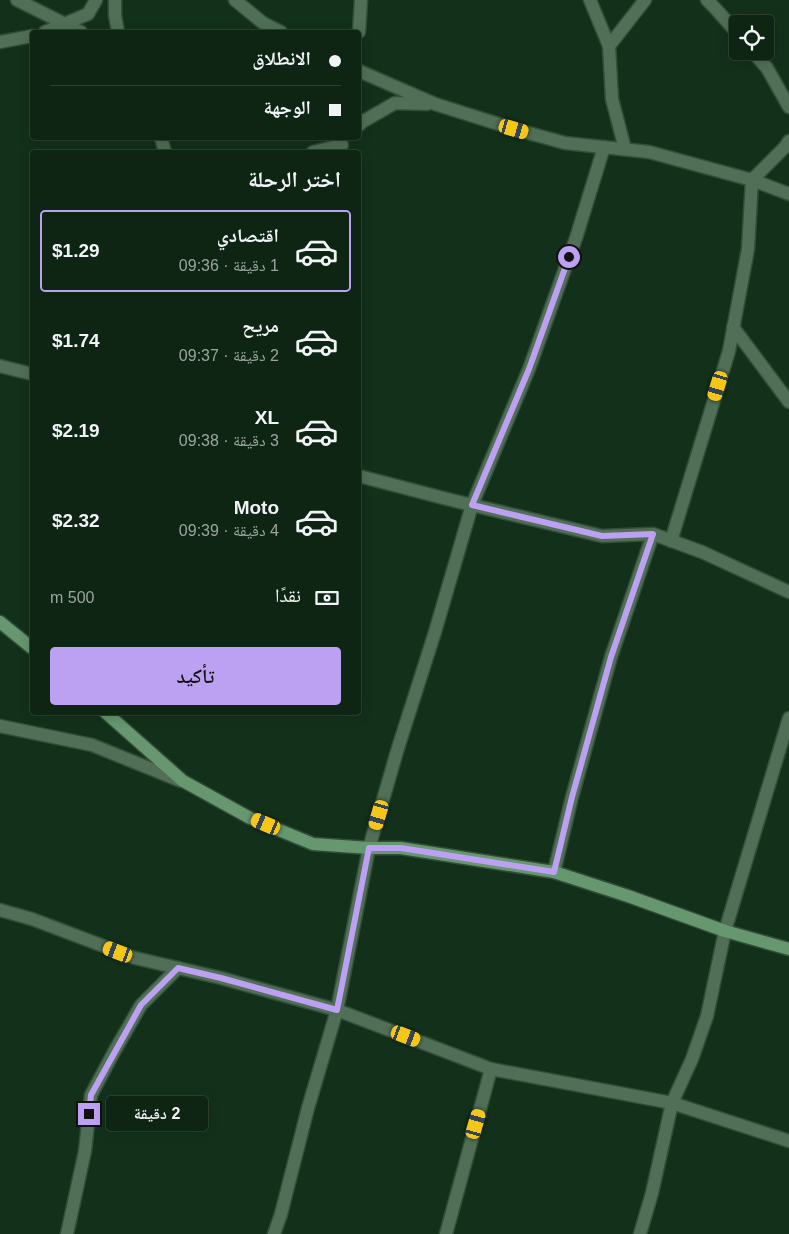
<!DOCTYPE html>
<html lang="ar">
<meta charset="utf-8">
<style>
:root{--surface:#0e2514;--page:#1c3122;--text:#f1f3f6;--muted:#9ba5a0;--line:#2e4234;--accent:#bca0f2}
body{margin:0;font-family:Arial,"Noto Naskh Arabic",sans-serif;background:var(--page);color:var(--text);direction:rtl;height:100vh;display:flex;flex-direction:column;font-size:19px;white-space:nowrap}
*{box-sizing:border-box;margin:0}
p{font-size:16px;color:var(--muted)}
.icon{flex:none;width:28px;height:28px;fill:none;stroke:currentColor;stroke-width:2;stroke-linecap:round;stroke-linejoin:round}
.map{position:relative;flex:1;overflow:hidden;direction:ltr}
.sheet{position:absolute;left:30px;top:150px;width:331px;height:565px;display:flex;flex-direction:column;background:var(--surface);border-radius:5px;box-shadow:0 2px 12px #0003,0 0 0 1px var(--line);direction:rtl}
.sheet>*{flex:none}
.guide{position:absolute;left:30px;top:30px;width:331px;height:110px;border-radius:5px;box-shadow:0 2px 12px #0003,0 0 0 1px var(--line);direction:rtl;display:grid;align-content:center;height:110px;padding:0 20px;background:var(--surface)}
.controls{position:absolute;left:729px;top:15px;display:grid;gap:10px}
.controls a{display:grid;place-items:center;width:45px;height:45px;border-radius:5px;background:var(--surface);box-shadow:0 2px 12px #0003,0 0 0 1px var(--line);font-size:25px}
.end{position:absolute;width:22px;height:22px;margin:-11px;border:6px solid #bca0f2;background:#111;box-shadow:0 0 0 2px #111}
.from{border-radius:50%}
.bubble{position:absolute;height:35px;border-radius:5px;background:var(--surface);box-shadow:0 2px 12px #0003,0 0 0 1px var(--line);font-size:16px;font-weight:600;line-height:35px;text-align:center;direction:rtl}
.car{position:absolute;width:15px;height:30px;margin:-15px -8px;border-radius:6px;box-shadow:0 0 4px 1px #0007;background:linear-gradient(#f5c518 24%,#345 0 40%,#f5c518 0 76%,#345 0 86%,#f5c518 0)}
.guide b{display:flex;align-items:center;gap:18px;height:48px;font-size:19px}
.guide b+b{border-top:1px solid var(--line)}
.guide i{width:12px;height:12px;background:var(--text)}
ul{padding:0;list-style:none}
li{display:flex;align-items:center;gap:15px;height:82px;margin:0 10px 8px;padding:0 10px;border:2px solid transparent;border-radius:5px}
li div{flex:1}
li b{display:block;font-size:19px}
li em{font-style:normal;font-weight:600}
li.selected{border-color:var(--accent)}
li>.icon{width:45px;height:45px;stroke-width:1.5}
h2{padding:0 20px;font-size:22px;line-height:60px}
.pay{display:flex;align-items:center;gap:12px;height:55px;padding:0 20px;font-size:19px}
.pay p{margin-inline-start:auto}
.cta{display:flex;gap:10px;margin-top:auto;padding:10px 20px}
.cta a{flex:1;height:58px;border-radius:5px;background:var(--accent);color:#111;font-size:20px;font-weight:600;line-height:58px;text-align:center}
.map>svg:first-child{display:block}
.lines{fill:none;stroke-linecap:round;stroke-linejoin:round}
.street-casing{stroke:#324e38;stroke-width:15}
.secondary-casing{stroke:#324e38;stroke-width:15}
.street{stroke:#516f56;stroke-width:12}
.secondary{stroke:#66976e;stroke-width:12}
.route{stroke:#bca0f2;stroke-width:6}
</style>
<div class="map">
<svg width="789" height="1234" viewBox="0 0 789 1234">
<rect width="100%" height="100%" fill="#13311a"/>
<g class="lines">
<g class="street-casing">
<g id="street">
<path d="M17,0L81,32"/>
<path d="M115,0V15L118,32"/>
<path d="M235,0L263,23L281,32"/>
<path d="M590,0L609,46L612,99L625,149"/>
<path d="M707,0L715,8L738,34"/>
<path d="M45,32L88,14L96,0"/>
<path d="M359,32L361,0"/>
<path d="M0,42L32,36"/>
<path d="M609,46L645,0"/>
<path d="M752,51L767,68L789,107"/>
<path d="M359,71L435,104L514,129L565,143L649,152L752,180L789,194"/>
<path d="M359,125L362,122L395,103L427,104"/>
<path d="M161,138L165,152"/>
<path d="M313,152L342,145"/>
<path d="M733,327L789,402"/>
<path d="M0,366L32,374"/>
<path d="M359,476L451,500L602,536L653,534L702,552L789,592"/>
<path d="M671,541L729,351L748,249L752,180L785,147L789,141"/>
<path d="M0,726L92,745L181,781"/>
<path d="M554,872L572,797L611,657L653,534"/>
<path d="M0,910L32,919L135,958L221,978L337,1010L491,1069L672,1103L789,1141"/>
<path d="M67,1234L85,1151L91,1095L114,1052L141,1005L178,968"/>
<path d="M274,1234L281,1214L308,1108L337,1010L369,848L398,748L435,632L472,505L529,369L576,238L604,147"/>
<path d="M446,1234L491,1069"/>
<path d="M640,1234L652,1193L672,1103L692,1059L707,1016L725,931L789,718"/>
</g>
</g>
<g class="secondary-casing">
<g id="secondary">
<path d="M0,622L32,648"/>
<path d="M105,712L183,781L250,818L313,844L369,848H401L554,872L628,896L725,931L789,949"/>
</g>
</g>
<use href="#street" class="street"/>
<use href="#secondary" class="secondary"/>
</g>
<g class="lines">
<path class="route" d="M89,1114L91,1095L141,1005L178,968L221,978L337,1010L369,848H401L554,872L572,797L611,657L653,534L602,536L472,505L529,369L569,257"/>
</g>
</svg>
<div class="controls">
<a><svg class="icon" aria-label="locate" viewBox="0 0 24 24"><circle cx="12" cy="12" r="6"/><path d="M12 2v4M12 18v4M2 12h4M18 12h4"/></svg></a>
</div>
<i class="end from" style="left:569px;top:257px"></i>
<i class="end" style="left:89px;top:1114px"></i>
<div class="bubble" style="left:106px;top:1096px;width:102px">2 دقيقة</div>
<i class="car" style="left:514px;top:129px;rotate:106deg"></i>
<i class="car" style="left:718px;top:386px;rotate:197deg"></i>
<i class="car" style="left:379px;top:815px;rotate:196deg"></i>
<i class="car" style="left:266px;top:824px;rotate:293deg"></i>
<i class="car" style="left:118px;top:952px;rotate:291deg"></i>
<i class="car" style="left:406px;top:1036px;rotate:111deg"></i>
<i class="car" style="left:476px;top:1124px;rotate:16deg"></i>
<div class="guide">
<b><i class="from"></i>الانطلاق</b>
<b><i></i>الوجهة</b>
</div>
<section class="sheet">
<h2>اختر الرحلة</h2>
<ul>
<li class="selected"><svg class="icon" aria-label="car" viewBox="0 0 24 24"><path d="M5 17H2v-5l4-1 3-4h7l3 4 3 1v5h-3M9 17h6M6 11h13"/><circle cx="7" cy="17" r="2"/><circle cx="17" cy="17" r="2"/></svg><div><b>اقتصادي</b><p>1 دقيقة · 09:36</p></div><em>$1.29</em></li>
<li><svg class="icon" aria-label="car" viewBox="0 0 24 24"><path d="M5 17H2v-5l4-1 3-4h7l3 4 3 1v5h-3M9 17h6M6 11h13"/><circle cx="7" cy="17" r="2"/><circle cx="17" cy="17" r="2"/></svg><div><b>مريح</b><p>2 دقيقة · 09:37</p></div><em>$1.74</em></li>
<li><svg class="icon" aria-label="car" viewBox="0 0 24 24"><path d="M5 17H2v-5l4-1 3-4h7l3 4 3 1v5h-3M9 17h6M6 11h13"/><circle cx="7" cy="17" r="2"/><circle cx="17" cy="17" r="2"/></svg><div><b>XL</b><p>3 دقيقة · 09:38</p></div><em>$2.19</em></li>
<li><svg class="icon" aria-label="car" viewBox="0 0 24 24"><path d="M5 17H2v-5l4-1 3-4h7l3 4 3 1v5h-3M9 17h6M6 11h13"/><circle cx="7" cy="17" r="2"/><circle cx="17" cy="17" r="2"/></svg><div><b>Moto</b><p>4 دقيقة · 09:39</p></div><em>$2.32</em></li>
</ul>
<div class="pay"><svg class="icon" aria-label="cash" viewBox="0 0 24 24"><path d="M3 7h18v10H3z"/><circle cx="12" cy="12" r="2"/></svg>نقدًا<p>500 m</p></div>
<div class="cta"><a>تأكيد</a></div>
</section>
</div>
